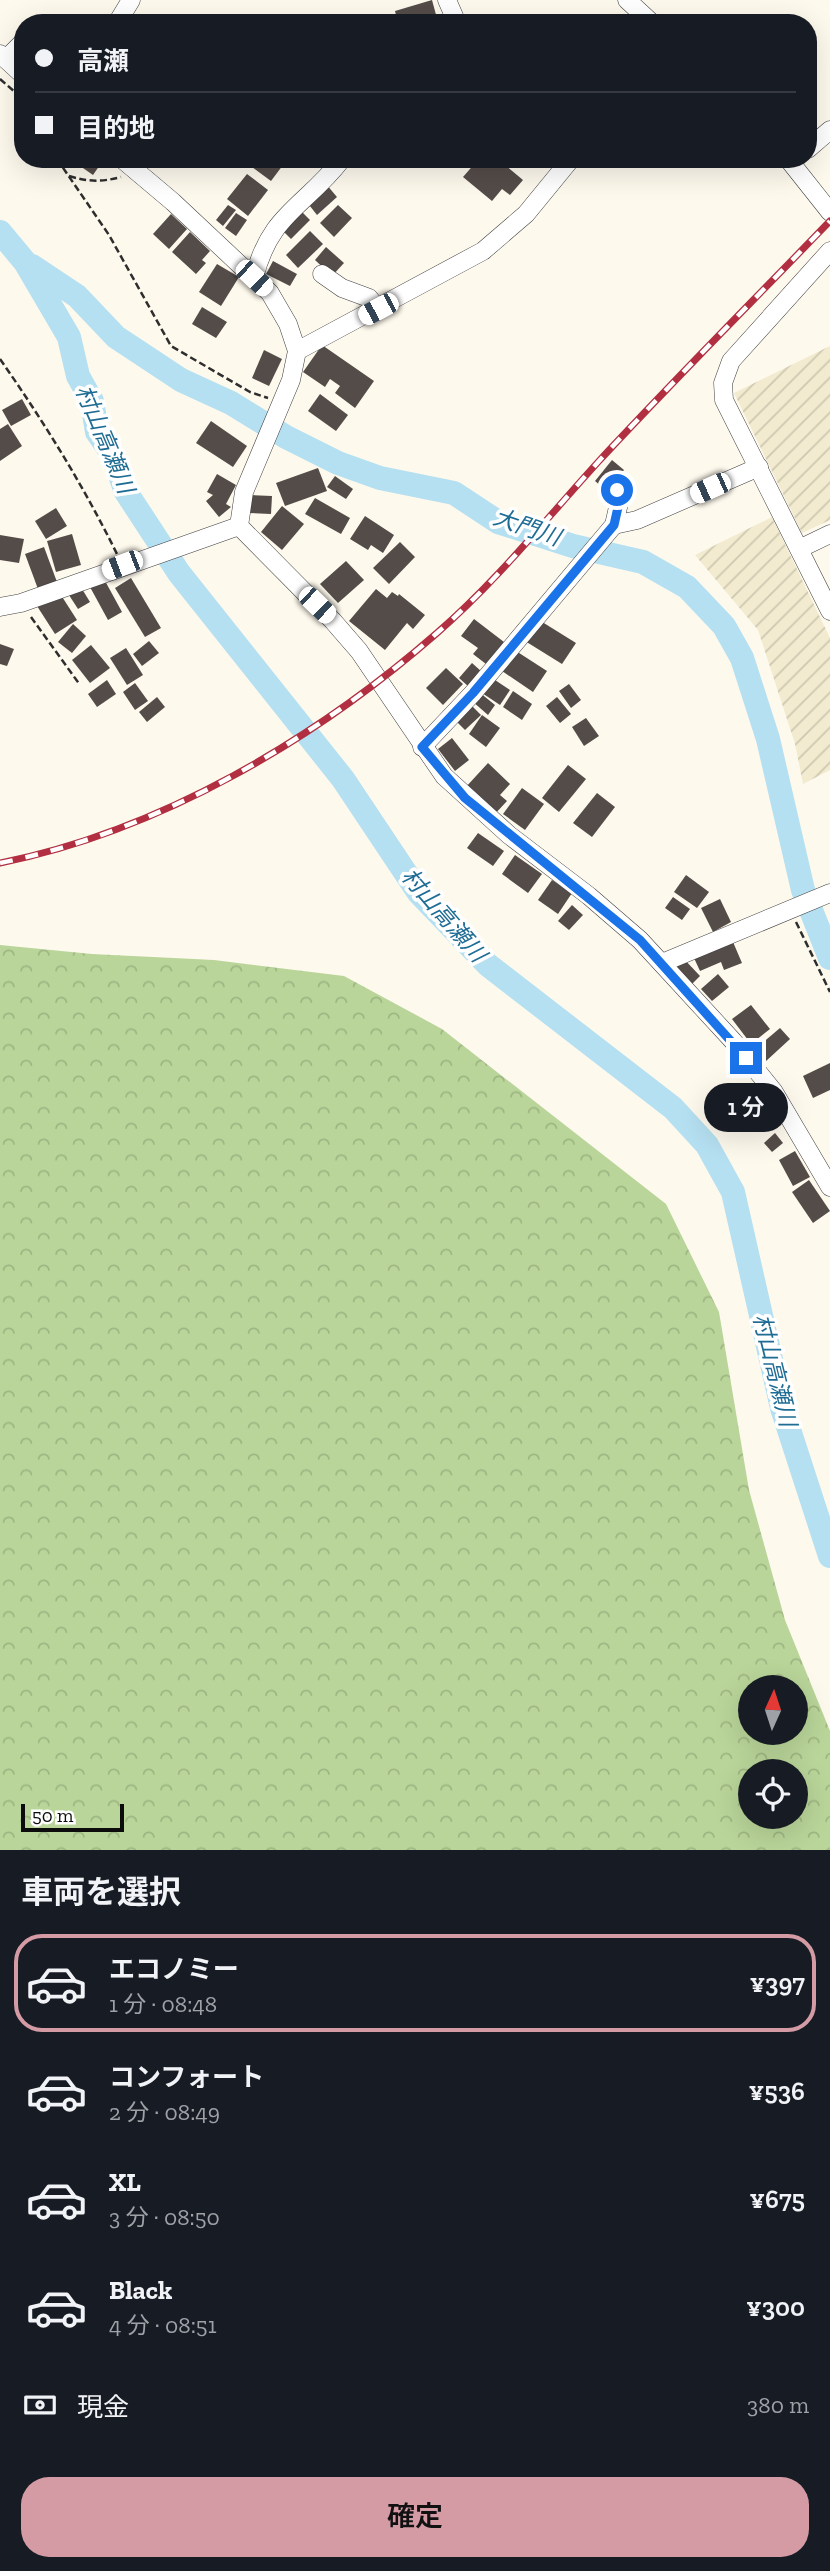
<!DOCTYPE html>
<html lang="ja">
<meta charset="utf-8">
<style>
:root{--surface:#171b24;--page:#20242c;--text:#f1f3f6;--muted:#9ea1a6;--line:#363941;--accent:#d49ba5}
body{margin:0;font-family:"Zilla Slab","Noto Sans JP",serif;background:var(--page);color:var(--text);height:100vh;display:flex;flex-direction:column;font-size:26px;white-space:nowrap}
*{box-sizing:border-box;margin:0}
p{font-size:23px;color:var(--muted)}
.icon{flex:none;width:38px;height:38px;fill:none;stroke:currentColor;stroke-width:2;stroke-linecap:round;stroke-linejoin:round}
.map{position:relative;height:1850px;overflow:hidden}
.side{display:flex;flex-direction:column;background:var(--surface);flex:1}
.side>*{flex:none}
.guide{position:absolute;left:14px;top:14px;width:803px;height:154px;border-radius:28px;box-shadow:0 7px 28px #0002;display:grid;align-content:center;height:154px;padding:0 21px;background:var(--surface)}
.needle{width:46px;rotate:3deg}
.buttons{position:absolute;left:738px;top:1675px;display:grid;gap:14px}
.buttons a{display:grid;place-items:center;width:70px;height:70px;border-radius:50%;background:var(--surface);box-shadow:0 7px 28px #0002;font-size:35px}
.scale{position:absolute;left:21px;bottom:18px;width:103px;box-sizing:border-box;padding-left:7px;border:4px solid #0c0c0c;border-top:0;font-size:19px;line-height:24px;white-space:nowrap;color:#0c0c0c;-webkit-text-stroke:5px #fff;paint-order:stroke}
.end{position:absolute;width:32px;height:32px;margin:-16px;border:9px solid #1a73e8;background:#fff;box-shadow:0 0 0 4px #fff}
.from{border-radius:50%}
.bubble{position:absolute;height:49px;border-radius:24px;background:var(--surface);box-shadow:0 7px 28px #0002;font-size:23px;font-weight:600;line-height:49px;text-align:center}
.car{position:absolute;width:21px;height:42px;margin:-21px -10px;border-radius:9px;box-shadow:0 0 5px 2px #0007;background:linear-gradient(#fff 24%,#345 0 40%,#fff 0 76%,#345 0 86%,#fff 0)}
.guide b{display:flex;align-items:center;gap:24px;height:66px;font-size:26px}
.guide b+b{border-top:2px solid var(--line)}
.guide i{width:18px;height:18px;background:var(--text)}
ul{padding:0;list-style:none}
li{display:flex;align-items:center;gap:21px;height:98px;margin:0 14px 10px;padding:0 7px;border:4px solid transparent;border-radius:28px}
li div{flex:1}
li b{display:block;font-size:26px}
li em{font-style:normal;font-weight:600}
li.current{border-color:var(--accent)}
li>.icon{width:63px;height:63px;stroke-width:1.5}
h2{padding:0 21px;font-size:32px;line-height:84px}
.pay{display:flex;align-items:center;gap:18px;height:77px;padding:0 21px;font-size:26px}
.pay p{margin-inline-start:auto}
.primary-button{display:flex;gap:14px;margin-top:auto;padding:14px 21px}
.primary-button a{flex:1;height:80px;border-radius:28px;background:var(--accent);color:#111;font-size:28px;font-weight:600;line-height:80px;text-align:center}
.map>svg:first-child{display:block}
.farmland{fill:url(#farmland-furrows)}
.forest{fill:url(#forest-crowns);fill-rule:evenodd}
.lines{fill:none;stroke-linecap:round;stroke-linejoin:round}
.river{stroke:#b5e0f1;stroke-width:24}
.building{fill:#544c49}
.minor-casing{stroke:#3f3f3f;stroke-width:19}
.path{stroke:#2e2e2e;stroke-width:2.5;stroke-dasharray:7 3.5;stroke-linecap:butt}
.minor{stroke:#fff;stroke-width:18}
.rail-casing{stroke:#b12f41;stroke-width:7}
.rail{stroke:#fff;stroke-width:4.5;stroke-dasharray:13;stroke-linecap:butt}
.route{stroke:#1a73e8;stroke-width:9}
.labels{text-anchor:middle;stroke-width:7;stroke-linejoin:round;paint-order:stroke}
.water-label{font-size:23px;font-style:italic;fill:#1f6c94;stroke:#fff}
</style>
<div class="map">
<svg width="830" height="1850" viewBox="0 0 830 1850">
<defs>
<pattern id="farmland-furrows" width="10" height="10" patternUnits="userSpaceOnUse" patternTransform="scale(1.75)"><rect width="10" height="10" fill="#f2ebcf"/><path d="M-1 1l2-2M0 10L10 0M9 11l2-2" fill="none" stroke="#cec8b1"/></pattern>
<pattern id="forest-crowns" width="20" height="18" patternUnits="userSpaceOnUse" patternTransform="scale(1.75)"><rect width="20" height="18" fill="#b9d599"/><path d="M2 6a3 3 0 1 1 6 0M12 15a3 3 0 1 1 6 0" fill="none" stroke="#9eb683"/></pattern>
</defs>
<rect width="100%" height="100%" fill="#fef9ed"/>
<g class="farmland">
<path d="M830,346V520L802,533L734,393Z"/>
<path d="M772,517L830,638V770L803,784L795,744L758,630L695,555Z"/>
</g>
<path class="forest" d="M0,945L92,954L214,960L344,976L442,1029L666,1204L719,1312L749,1490L785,1620L830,1731V1850H0ZM751,1687H796V1732H751ZM751,1771H796V1816H751Z"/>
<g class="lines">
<g class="river">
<path d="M0,232L25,262L69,337L78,376L92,401L97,432L113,455L126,492L179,573L343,779L419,893L488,965L673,1108L707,1145L733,1192L782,1408L830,1556"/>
<path d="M32,266L77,296L116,337L181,380L231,403L286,437L338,463L380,478L454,493L498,522L573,546L643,562L687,587L724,626L742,658L768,739L803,890L830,958"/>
</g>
</g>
<g class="building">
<path d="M432,0L438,22L398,23L395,11Z"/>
<path d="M70,159H104L93,175Z"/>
<path d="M252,159H276L283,165L271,181L248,164Z"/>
<path d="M486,159H498L523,180L510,195L502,189L492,201L463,177L476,162L481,166Z"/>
<path d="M247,174L268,190L248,216L227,199Z"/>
<path d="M326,184L337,197L317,215L306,201Z"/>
<path d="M228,205L236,210L223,226L216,220Z"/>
<path d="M338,205L352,218L334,237L320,223Z"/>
<path d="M299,209L310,220L291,239L280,228Z"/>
<path d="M236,213L247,220L236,236L225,228Z"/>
<path d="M171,214L187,229L169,249L153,234Z"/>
<path d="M310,231L323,244L298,268L286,255Z"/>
<path d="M190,232L210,251L202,260L206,263L196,274L172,252Z"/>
<path d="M326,247L344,263L332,276L315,260Z"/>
<path d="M273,261L297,274L290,286L266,274Z"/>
<path d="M217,264L239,277L221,306L199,292Z"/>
<path d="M202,307L227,322L216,338L192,324Z"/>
<path d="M322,345L374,381L355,408L335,393L340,386L330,379L325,387L303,372Z"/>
<path d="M264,350L282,359L269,386L252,378Z"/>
<path d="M320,394L348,415L336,431L308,411Z"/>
<path d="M22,399L31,415L11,426L2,410Z"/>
<path d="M211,421L247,446L233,467L196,443Z"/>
<path d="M8,424L22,446L0,461V429Z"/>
<path d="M612,460L624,470L607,491L595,481Z"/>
<path d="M318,468L327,491L285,506L276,483Z"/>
<path d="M217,474L236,485L226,504L231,507L219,517L206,501L213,495L207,492Z"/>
<path d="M335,476L353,489L346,499L327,487Z"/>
<path d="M249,495L272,496L271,514L248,513Z"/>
<path d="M315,498L350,518L341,534L305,514Z"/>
<path d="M282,506L304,524L282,550L261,532Z"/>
<path d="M56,508L67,526L46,539L35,521Z"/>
<path d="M365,516L394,535L383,553L371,545L368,550L350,539Z"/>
<path d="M72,534L81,565L56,572L47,541Z"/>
<path d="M0,535L24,539L19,563L0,560Z"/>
<path d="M400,542L415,557L389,584L373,568Z"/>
<path d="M44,547L57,582L38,589L25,554Z"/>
<path d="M346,561L364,580L338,603L320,584Z"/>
<path d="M131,578L161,628L145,637L115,588Z"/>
<path d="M104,579L122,612L108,620L90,587Z"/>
<path d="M79,584L90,602L78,609L67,592Z"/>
<path d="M376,589L387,598L392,592L398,596L399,594L425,615L413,629L407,623L385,650L349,621Z"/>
<path d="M59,592L77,620L55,634L37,606Z"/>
<path d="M474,619L504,642L486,664L473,654L478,648L461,636Z"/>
<path d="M539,620L576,643L562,664L525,641Z"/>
<path d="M73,624L86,636L72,653L58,642Z"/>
<path d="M149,641L159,653L142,666L133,654Z"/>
<path d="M0,644L14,649L7,666L0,664Z"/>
<path d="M91,645L110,668L90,683L72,660Z"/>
<path d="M126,648L143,675L127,685L110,658Z"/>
<path d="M516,651L547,671L533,692L502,671Z"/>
<path d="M472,663L482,672L469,687L459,678Z"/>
<path d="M446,668L463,684L443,705L426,688Z"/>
<path d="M492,678L510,690L500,705L482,693Z"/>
<path d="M107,680L116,694L97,707L88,694Z"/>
<path d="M135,683L148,701L135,710L123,692Z"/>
<path d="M569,684L581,700L571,708L559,691Z"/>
<path d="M513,691L532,704L522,720L503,707Z"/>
<path d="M479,692L495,705L488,715L472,701Z"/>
<path d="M157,697L165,707L147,722L139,712Z"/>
<path d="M557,697L571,714L560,723L546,706Z"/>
<path d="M469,703L481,715L465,730L454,719Z"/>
<path d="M482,715L500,728L486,747L469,734Z"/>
<path d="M586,718L599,736L584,746L572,727Z"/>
<path d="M452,738L469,760L455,771L438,749Z"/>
<path d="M488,763L510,784L500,795L507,801L494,815L465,788Z"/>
<path d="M568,765L586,779L559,812L542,798Z"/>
<path d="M522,788L544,804L525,830L503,814Z"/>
<path d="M597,793L615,807L592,837L573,823Z"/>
<path d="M478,833L504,851L493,866L467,848Z"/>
<path d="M515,855L542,874L528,893L502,874Z"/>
<path d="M686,875L709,892L697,908L674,892Z"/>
<path d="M552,880L572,893L558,914L538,900Z"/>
<path d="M673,897L690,909L682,920L665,908Z"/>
<path d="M720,899L731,922L713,932L701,908Z"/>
<path d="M572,905L583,915L569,930L558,921Z"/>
<path d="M733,942L742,963L724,970L721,962L700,971L694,958Z"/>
<path d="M684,959L700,976L691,985L675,968Z"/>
<path d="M718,974L729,987L712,1001L701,989Z"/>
<path d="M751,1005L770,1029L751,1044L732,1019Z"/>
<path d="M780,1028L790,1039L765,1062L754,1050Z"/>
<path d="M830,1063V1090L813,1098L803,1076Z"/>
<path d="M775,1133L783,1143L772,1152L764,1143Z"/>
<path d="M795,1151L810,1177L793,1186L779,1160Z"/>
<path d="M809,1180L830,1211L813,1223L792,1192Z"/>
</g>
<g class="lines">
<g class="minor-casing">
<g id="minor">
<path d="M447,0L457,23"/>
<path d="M627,0L652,23"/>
<path d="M117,23L131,0"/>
<path d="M0,54L23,75"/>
<path d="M6,59L23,42"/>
<path d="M808,149L830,130"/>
<path d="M122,159L173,202L270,293L288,324L297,351L291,380L244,492L239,526L333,621L359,651L444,776L509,835L589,896L640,940L733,1041L774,1092L830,1187"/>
<path d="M788,159L830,212"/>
<path d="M830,251L731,361L723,383L724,400L830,611"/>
<path d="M322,274L342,288L369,298L378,309"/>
<path d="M254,278C270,213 305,207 342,159"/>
<path d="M297,351L483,251L526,214L571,159"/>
<path d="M614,525L637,520L759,467"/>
<path d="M801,548L830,534"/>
<path d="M0,607L21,603L239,526"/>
<path d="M422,747L473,693L614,525L621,494L617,490"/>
<path d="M662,963L830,893"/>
</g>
</g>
<g class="path">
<path d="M0,79L23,99"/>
<path d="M57,159L109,235L171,346L250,392L268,398"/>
<path d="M69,176C88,182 102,182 121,177"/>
<path d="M0,359C44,422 83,485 117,554"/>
<path d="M31,617L80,685"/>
<path d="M796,922L830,992"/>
</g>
<use href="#minor" class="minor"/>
<g class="rail-casing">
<path id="rail" d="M0,863C160,831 316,739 437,633C497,581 546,519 599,461C674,380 753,301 830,221"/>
</g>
<use href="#rail" class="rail"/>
</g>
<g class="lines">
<path class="route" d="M617,490L621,494L614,525L473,693L422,747L465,798L640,940L746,1058"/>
</g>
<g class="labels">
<g class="water-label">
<text transform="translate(105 439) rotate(67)" y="8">村山高瀬川</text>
<text transform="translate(527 527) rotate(19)" y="8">大門川</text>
<text transform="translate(444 915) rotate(49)" y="8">村山高瀬川</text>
<text transform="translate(775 1370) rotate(76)" y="8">村山高瀬川</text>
</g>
</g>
</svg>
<div class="buttons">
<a><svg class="needle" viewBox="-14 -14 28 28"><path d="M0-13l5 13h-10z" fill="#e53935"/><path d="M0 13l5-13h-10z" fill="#9ea1a6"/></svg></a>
<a><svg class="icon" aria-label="locate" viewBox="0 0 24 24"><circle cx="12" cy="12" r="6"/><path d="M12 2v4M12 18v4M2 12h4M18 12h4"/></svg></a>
</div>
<div class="scale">50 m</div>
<i class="end from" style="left:617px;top:490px"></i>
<i class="end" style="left:746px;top:1058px"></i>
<div class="bubble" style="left:704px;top:1083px;width:84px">1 分</div>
<i class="car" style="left:254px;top:278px;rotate:133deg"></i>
<i class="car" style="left:378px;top:309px;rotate:242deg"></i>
<i class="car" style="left:710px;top:488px;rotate:246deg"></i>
<i class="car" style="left:122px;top:565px;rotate:249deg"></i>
<i class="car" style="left:317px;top:605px;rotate:134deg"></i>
<div class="guide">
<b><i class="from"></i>高瀬</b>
<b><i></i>目的地</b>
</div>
</div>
<section class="side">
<h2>車両を選択</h2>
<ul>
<li class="current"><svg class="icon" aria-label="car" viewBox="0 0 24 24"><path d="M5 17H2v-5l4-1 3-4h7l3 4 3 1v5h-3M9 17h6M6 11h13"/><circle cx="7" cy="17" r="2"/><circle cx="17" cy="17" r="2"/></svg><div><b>エコノミー</b><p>1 分 · 08:48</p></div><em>¥397</em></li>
<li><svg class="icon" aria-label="car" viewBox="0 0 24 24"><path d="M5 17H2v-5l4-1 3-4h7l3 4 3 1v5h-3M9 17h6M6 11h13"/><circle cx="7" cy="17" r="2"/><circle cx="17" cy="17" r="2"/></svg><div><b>コンフォート</b><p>2 分 · 08:49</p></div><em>¥536</em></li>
<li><svg class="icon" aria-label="car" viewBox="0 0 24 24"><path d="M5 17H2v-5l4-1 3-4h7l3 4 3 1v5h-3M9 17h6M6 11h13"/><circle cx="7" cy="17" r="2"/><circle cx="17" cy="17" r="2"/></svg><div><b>XL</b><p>3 分 · 08:50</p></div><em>¥675</em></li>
<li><svg class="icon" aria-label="car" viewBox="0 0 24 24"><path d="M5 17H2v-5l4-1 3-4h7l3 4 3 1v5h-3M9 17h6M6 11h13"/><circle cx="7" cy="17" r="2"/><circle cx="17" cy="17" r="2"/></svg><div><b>Black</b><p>4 分 · 08:51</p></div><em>¥300</em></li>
</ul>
<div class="pay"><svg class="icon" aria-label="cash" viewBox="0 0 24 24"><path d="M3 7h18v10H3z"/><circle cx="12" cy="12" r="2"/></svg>現金<p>380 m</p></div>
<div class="primary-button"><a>確定</a></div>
</section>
